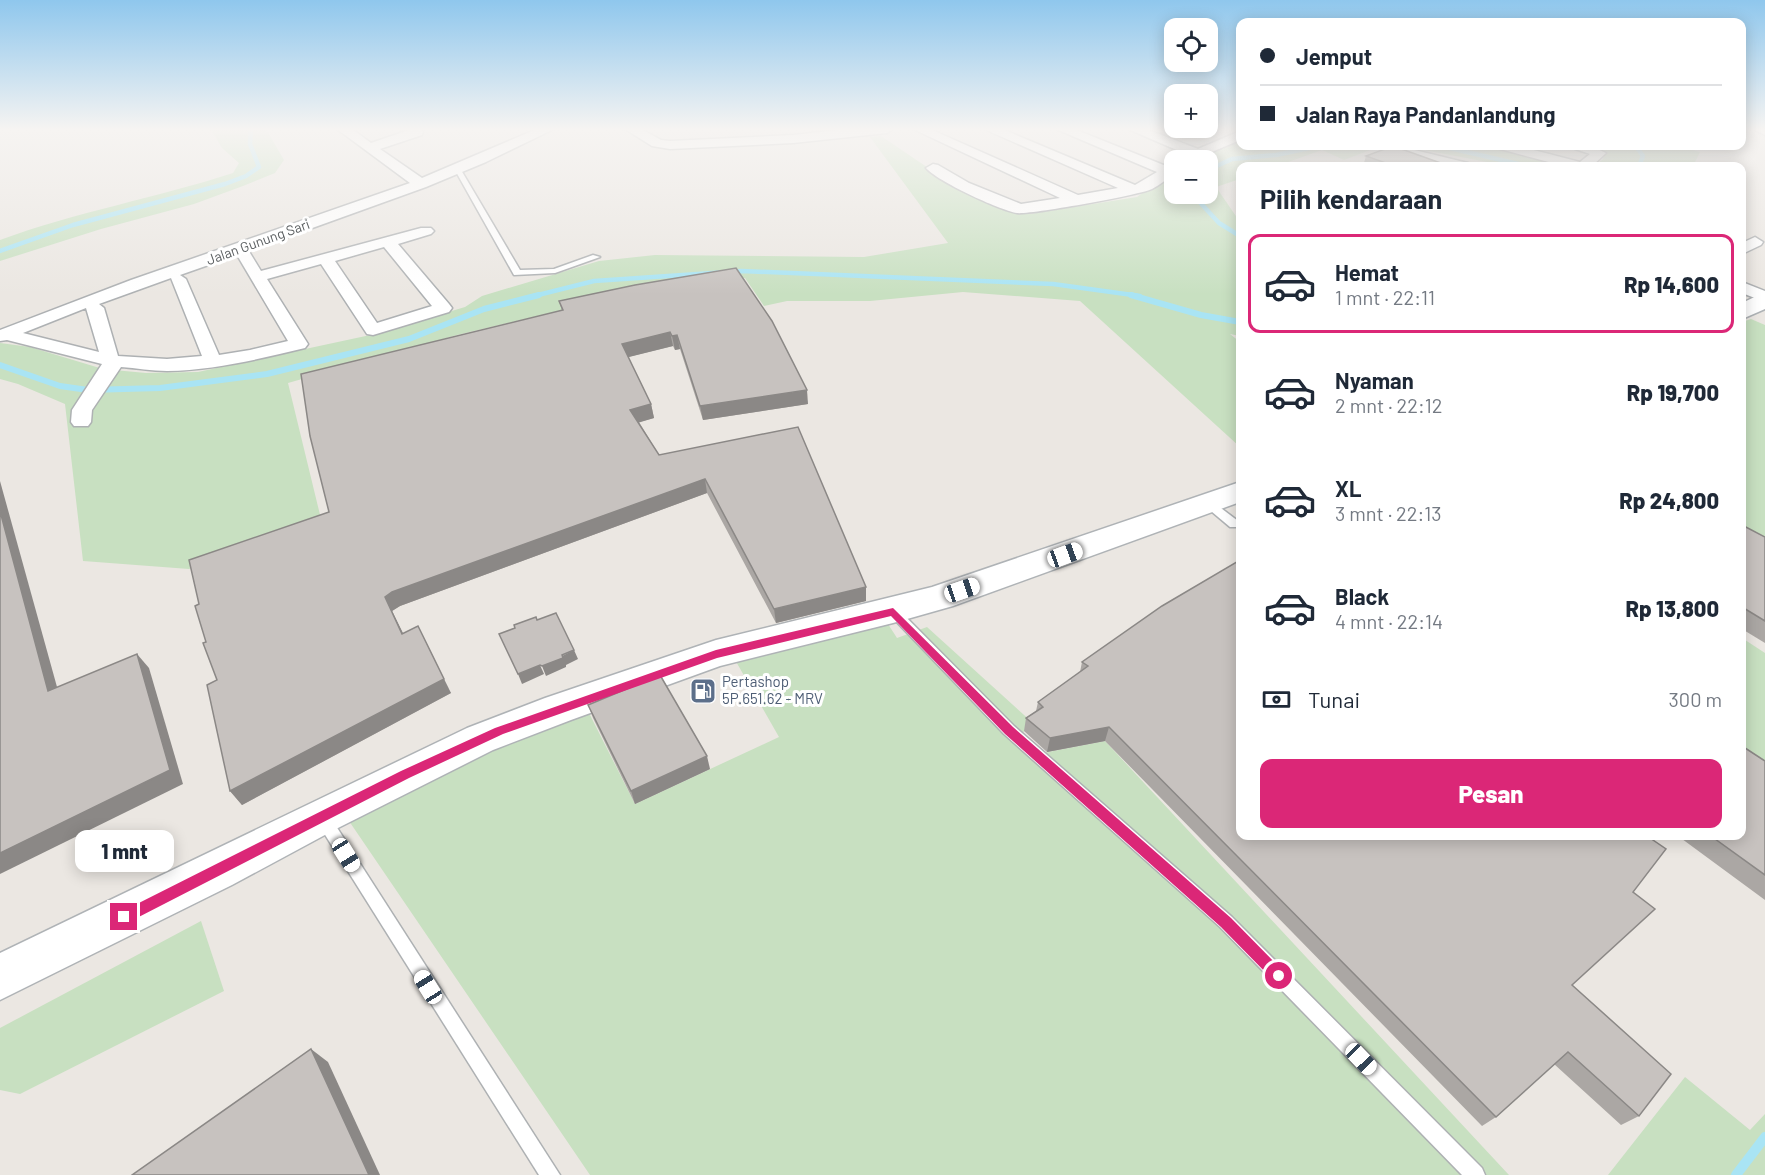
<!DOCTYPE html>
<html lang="id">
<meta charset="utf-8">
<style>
:root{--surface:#fff;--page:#f6f6f7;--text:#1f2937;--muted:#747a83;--line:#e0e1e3;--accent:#db2777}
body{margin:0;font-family:Barlow,sans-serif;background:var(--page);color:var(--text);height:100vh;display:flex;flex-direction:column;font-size:22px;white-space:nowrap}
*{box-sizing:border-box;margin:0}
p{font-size:20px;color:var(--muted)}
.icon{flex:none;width:33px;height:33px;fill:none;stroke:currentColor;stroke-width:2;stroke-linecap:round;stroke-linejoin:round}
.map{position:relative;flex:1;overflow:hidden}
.side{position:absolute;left:1236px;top:162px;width:510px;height:678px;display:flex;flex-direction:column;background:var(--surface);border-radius:12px;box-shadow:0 3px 15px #0003}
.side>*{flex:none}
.top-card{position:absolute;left:1236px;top:18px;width:510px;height:132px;border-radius:12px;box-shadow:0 3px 15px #0003;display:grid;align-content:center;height:132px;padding:0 24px;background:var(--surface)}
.tools{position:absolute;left:1164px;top:18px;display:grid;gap:12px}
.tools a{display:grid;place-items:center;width:54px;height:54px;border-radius:12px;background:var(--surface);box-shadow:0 3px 15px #0003;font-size:30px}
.end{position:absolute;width:27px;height:27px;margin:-14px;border:8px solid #db2777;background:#fff;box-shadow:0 0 0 3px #fff}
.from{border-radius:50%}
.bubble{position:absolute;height:42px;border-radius:12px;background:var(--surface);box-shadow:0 3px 15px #0003;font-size:20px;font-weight:800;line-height:42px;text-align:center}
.car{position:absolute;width:18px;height:36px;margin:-18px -9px;border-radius:8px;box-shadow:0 0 4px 2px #0007;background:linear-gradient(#fff 24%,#345 0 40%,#fff 0 76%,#345 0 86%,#fff 0)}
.top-card b{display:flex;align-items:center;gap:21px;height:57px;font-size:22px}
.top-card b+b{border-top:2px solid var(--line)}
.top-card i{width:15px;height:15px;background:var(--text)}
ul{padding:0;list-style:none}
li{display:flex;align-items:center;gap:18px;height:99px;margin:0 12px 9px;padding:0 12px;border:3px solid transparent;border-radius:12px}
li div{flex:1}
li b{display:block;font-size:22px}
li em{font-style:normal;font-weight:800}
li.on{border-color:var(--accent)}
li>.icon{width:54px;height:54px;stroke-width:1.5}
h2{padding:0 24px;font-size:27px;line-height:72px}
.pay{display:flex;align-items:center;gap:15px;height:66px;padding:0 24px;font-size:22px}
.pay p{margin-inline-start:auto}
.button{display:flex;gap:12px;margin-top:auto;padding:12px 24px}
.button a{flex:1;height:69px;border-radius:12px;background:var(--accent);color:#fff;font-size:24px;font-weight:800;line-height:69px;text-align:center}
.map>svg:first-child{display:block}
.green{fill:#c8e0c1}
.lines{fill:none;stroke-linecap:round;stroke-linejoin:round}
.stream-far2{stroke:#a9e4f4;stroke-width:4.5}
.stream-far1{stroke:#a9e4f4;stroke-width:6}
.stream{stroke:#a9e4f4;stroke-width:10}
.lane-casing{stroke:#aeb1b3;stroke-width:3}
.street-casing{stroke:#aeb1b3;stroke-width:3}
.secondary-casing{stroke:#afb3b6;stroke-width:3}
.lane{fill:#fff;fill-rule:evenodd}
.street{fill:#fff;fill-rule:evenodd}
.secondary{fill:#fff;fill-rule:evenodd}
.wall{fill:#aba7a4}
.shaded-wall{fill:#8b8886}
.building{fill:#c7c2bf;stroke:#8b8886;stroke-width:1.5}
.route{fill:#db2777}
.labels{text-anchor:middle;stroke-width:6;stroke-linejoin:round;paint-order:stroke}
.far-street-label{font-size:14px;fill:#5b5f61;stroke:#fff}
.service-label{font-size:15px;fill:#4e5e75;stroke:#fff;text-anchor:start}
</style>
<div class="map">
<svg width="1765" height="1175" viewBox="0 0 1765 1175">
<rect width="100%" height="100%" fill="#ebe7e2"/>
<g class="green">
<path d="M211,129H266L284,160L275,173L243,186L194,204L101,229L0,261V240C76,212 156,198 233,173L239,163L222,148Z"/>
<path d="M881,136L949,182L1002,209L1030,214L1137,197L1174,170V194H1208V160H1188L1233,140L1240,143V146L1378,147L1344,160L1322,150L1277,166H1240V179L1216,187L1240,222V336L1230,334L1240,342V447L1080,301L963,292L870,301H787L764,306L745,278L636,293L457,335L288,383L322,523L189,569L83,561L65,404L18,384L0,379V343L30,347L103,369L146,373L198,372L375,334L465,307L482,296L599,261L655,255L864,257L948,243L870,137Z"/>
<path d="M1403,146H1499L1570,166H1508Z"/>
<path d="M1588,146H1677L1700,152L1693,166H1595L1603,159L1605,151Z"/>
<path d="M1751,319L1765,325V543L1742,530V322Z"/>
<path d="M888,624L897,638L927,627L1034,724L1022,733L1043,753L1105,741L1509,1175H590L349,821L499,745L589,713L635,804L779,737L734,658Z"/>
<path d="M1742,638L1765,653V779L1742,764Z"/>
<path d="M201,921L224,991L20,1094L0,1090V1028Z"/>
<path d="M1685,1077L1750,1130L1765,1114V1175H1608Z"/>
</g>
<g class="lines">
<g class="stream-far2">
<path d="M1441,146L1527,166"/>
<path d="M1636,146L1643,156L1639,166"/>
<path d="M1208,170L1232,159L1276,155L1319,146"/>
<path d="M1195,194V197L1219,223L1240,236"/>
<path d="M0,251L73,225L225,184L246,176L259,167L250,144L251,129"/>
<path d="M534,296L594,281L742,271L1053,284L1140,296"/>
</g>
<g class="stream-far1">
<path d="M1131,295L1201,315L1240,322"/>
<path d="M0,365L60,386L88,390L160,388L267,374L409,339L484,309L539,295"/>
</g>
<path class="stream" d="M1736,1175L1765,1137"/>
<g class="lane-casing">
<g id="lane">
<path d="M1754,129L1765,130V135L1755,130Z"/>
<path d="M458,168L461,170L520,270L554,269L593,255L600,257L555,273L514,275L455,170Z"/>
<path d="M1209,499L1238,521L1240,524L1238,527H1230L1205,506L1204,503Z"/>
<path d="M893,606L897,608L1014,726L1232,917L1482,1168L1485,1175H1462L1220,927L1004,734L889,614L887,611L889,608Z"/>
<path d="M322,810L327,812L560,1175H539L317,822L315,817L317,812Z"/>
</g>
</g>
<g class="street-casing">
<g id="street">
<path d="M337,129H352L371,143L412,129H422L423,132L422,135L380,149L422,178L537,129H554L486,162L426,187L246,252L250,253L261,271L421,228H431L434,231L431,234L398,244L449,304L452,308L449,312L373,335L367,334L321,264L267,279L308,344L305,348C260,359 214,370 167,371C152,371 136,368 121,367L92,410L91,422L88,426H74L71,422L72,410L102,364L7,340L0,341V330L131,280L410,183ZM384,247L432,306L377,323L335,261ZM237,255L288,341L250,350L219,355L186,279L180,275ZM171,278L202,356L167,359L118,356L104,308L99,304ZM86,308L99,352L23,333Z"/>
<path d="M625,129H641L661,140L670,141L793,135L848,129H893L887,133L793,143L670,149L652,146Z"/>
<path d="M913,129H930L1078,195L1118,188L984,129H1002L1135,185L1157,172L1056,129H1074L1166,166L1174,163V173C1168,178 1160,185 1152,189C1140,195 1028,215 1017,213C999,210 937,181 926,168L933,164L938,165L969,183L1021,204L1060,198Z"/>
<path d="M1128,129H1146L1198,149L1240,131V140L1193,160H1177L1178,157L1186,154Z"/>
<path d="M1382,146H1398L1468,163L1470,166H1449L1383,150Z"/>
<path d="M1498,146H1518L1580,162L1590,154L1575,149L1574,146H1591L1606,153L1592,166H1564L1500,149Z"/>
<path d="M1755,237L1763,242L1761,245L1742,254V243Z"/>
<path d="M1742,282L1765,291V302L1742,293Z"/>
</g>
</g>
<g class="secondary-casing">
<g id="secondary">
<path d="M1765,292V309L1742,319V303Z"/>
<path d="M1240,482V502L953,606L893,623L720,666L571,720L493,750L336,829L232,885L0,1000V953L467,728L545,698L716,640L932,587Z"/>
</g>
</g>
<use href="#lane" class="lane"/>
<use href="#street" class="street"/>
<use href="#secondary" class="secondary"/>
</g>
<g class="wall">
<path d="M1366,156L1449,166H1363Z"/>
<path d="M635,285L808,404L703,420L680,349L675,350L673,346L628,357L651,404L654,418L639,422L659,455L798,427L866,601L776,623L707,493L400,606L392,611L403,633L451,693L242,805L230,791L217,680L206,642L199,604L329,512L562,311L559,301Z"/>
<path d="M1742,525L1765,537V643L1742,629Z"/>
<path d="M1082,662L1633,892L1572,985L1639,1116L1621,1125L1554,1064L1496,1117L1482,1126L1105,741L1047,752L1024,731L1026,718L1036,711L1038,702L1080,672Z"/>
<path d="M588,705L710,769L635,804L593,718Z"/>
<path d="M1765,761V900L1678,836H1742Z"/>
</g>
<g class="shaded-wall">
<path d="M670,332L673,346L625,358L622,344Z"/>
<path d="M677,335L680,349L675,350L672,336Z"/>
<path d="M807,390L808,404L703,420L700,406Z"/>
<path d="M651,404L654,418L634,424L630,410Z"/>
<path d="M705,479L707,493L400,606L392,611L410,648L402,634L385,597L392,592Z"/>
<path d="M0,481L62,705L48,691L0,511Z"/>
<path d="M866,587V601L776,623L774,609Z"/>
<path d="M418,626L451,693L242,805L230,791Z"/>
<path d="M574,650L578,659L566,665V667L546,676L542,666Z"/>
<path d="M137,654L149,668L183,784L0,874V853Z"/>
<path d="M540,665L544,674L522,684L518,674Z"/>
<path d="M1109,727L1105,741L1047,752L1050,738Z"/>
<path d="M707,756L710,769L635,804L631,791Z"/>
<path d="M311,1049L328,1062L380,1175H369Z"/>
</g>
<g class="building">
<path d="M1393,146L1449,166H1394L1366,156Z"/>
<path d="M736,268L772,321L807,390L700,406L677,335L672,336L670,332L622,344L651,404L630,410L659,455L798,427L866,587L774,609L705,479L392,592L385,597L402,634L418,626L444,679L230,791L207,685L217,680L203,643L206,642L195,606L199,604L189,560L329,512L310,436L301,374L563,310L559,301L635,285Z"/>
<path d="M0,511L48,691L137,654L170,770L0,853Z"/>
<path d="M1742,525L1765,537V621L1742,607Z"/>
<path d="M1240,560V836H1647L1666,849L1633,892L1655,909L1572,985L1671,1074L1639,1116L1568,1052L1496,1117L1109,727L1050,738L1026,718L1043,707L1038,702L1088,666L1082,662L1162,606Z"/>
<path d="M556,613L574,650L562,655L563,658L542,666L540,665L518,674L499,634L515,628L514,625L536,617L537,620Z"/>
<path d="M660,675L707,756L631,791L588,705Z"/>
<path d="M1742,746L1765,761V875L1711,836H1742Z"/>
<path d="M311,1049L369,1175H132Z"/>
</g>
<linearGradient id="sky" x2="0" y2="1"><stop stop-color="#8fc7ed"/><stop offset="0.44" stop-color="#f6f4f2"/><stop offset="1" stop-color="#f6f4f2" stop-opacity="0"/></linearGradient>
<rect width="1765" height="294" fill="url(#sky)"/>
<path class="route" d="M893,608L1013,727L1231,918L1284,972L1286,976L1284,981L1279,983L1274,981L1221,927L1005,734L891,616L717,658L503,734L409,778L129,922L124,924L119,922L118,917L119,913L401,771L495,728L716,650Z"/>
<defs>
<g id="fuel-square" transform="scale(1.35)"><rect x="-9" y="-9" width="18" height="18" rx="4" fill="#5c6f8a" stroke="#fff"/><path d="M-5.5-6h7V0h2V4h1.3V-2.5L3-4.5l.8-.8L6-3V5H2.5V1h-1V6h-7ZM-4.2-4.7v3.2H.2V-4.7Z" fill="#fff"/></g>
</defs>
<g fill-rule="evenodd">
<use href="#fuel-square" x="703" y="691"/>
</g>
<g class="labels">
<g class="far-street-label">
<text transform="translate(258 242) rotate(-20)" y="5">Jalan Gunung Sari</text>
</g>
<g class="service-label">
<text x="722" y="687">Pertashop<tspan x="722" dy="17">5P.651.62 - MRV</tspan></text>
</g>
</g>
</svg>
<div class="tools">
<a><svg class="icon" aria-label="locate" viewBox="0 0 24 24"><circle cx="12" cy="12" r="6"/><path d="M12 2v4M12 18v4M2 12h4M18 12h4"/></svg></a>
<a>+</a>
<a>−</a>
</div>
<i class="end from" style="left:1279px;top:976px"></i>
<i class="end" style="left:124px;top:917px"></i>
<div class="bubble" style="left:75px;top:830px;width:99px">1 mnt</div>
<i class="car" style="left:1065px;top:555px;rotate:70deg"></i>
<i class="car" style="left:962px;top:590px;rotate:71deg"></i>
<i class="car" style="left:346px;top:855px;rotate:148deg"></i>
<i class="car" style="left:428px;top:987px;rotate:328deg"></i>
<i class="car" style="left:1361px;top:1059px;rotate:136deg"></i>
<div class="top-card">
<b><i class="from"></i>Jemput</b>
<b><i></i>Jalan Raya Pandanlandung</b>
</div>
<section class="side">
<h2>Pilih kendaraan</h2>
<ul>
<li class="on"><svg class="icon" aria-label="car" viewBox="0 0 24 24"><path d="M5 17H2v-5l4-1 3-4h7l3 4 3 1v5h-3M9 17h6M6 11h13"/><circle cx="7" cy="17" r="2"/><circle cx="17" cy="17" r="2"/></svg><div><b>Hemat</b><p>1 mnt · 22:11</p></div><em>Rp 14,600</em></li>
<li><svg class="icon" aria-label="car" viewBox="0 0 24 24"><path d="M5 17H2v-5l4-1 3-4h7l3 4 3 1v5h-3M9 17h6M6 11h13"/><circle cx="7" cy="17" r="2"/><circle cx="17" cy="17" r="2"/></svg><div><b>Nyaman</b><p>2 mnt · 22:12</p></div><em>Rp 19,700</em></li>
<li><svg class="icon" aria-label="car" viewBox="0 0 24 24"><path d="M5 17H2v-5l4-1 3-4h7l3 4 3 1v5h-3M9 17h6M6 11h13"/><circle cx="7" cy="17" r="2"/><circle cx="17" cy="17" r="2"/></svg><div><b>XL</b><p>3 mnt · 22:13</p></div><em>Rp 24,800</em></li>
<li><svg class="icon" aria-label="car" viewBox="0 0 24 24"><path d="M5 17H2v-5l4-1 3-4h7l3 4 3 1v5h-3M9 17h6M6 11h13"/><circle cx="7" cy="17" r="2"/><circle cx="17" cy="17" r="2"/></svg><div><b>Black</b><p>4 mnt · 22:14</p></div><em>Rp 13,800</em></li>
</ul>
<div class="pay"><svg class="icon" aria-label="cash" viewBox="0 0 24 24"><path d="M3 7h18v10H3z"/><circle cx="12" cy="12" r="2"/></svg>Tunai<p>300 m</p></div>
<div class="button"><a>Pesan</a></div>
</section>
</div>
